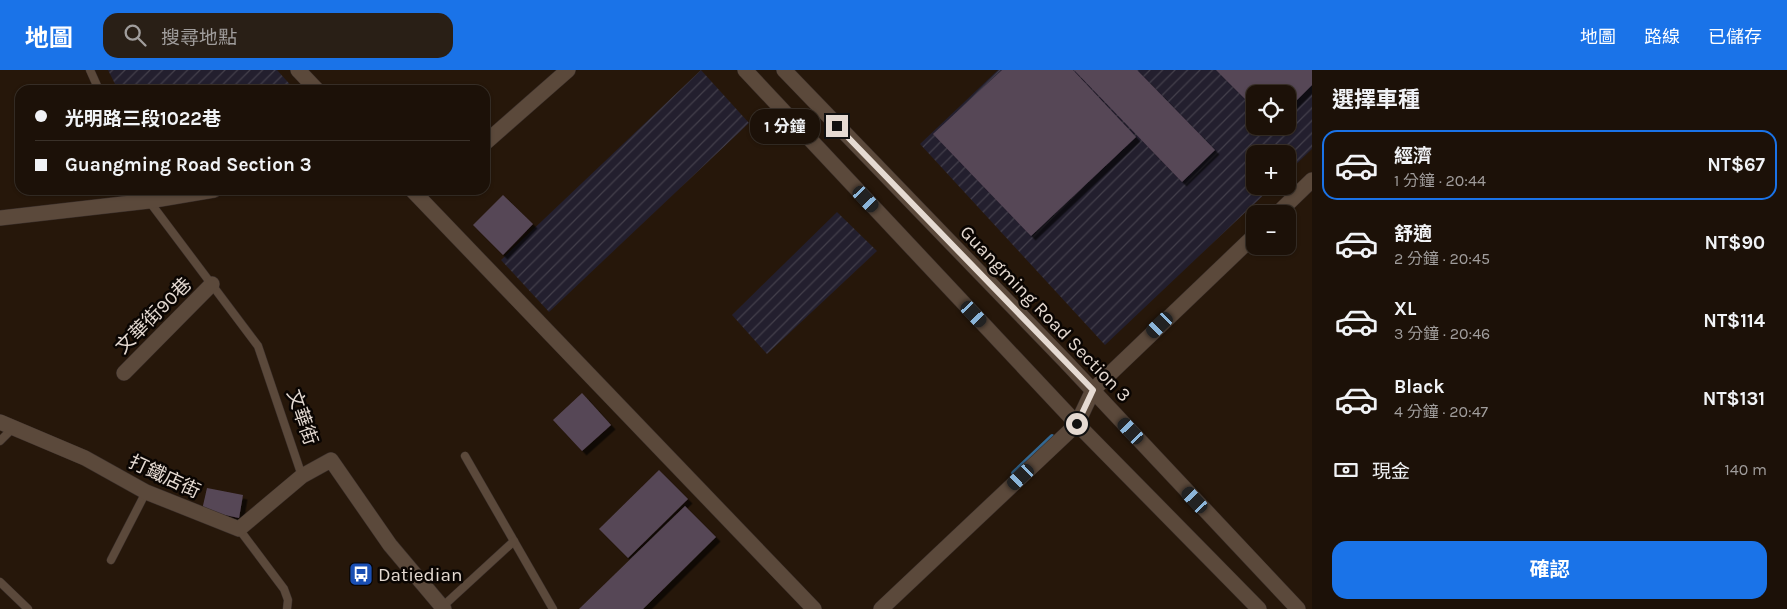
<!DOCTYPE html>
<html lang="zh-TW">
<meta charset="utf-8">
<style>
:root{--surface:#1c1108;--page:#291f16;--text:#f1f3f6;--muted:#a09d9c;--line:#3a3129;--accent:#1a73e8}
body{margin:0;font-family:Karla,"Noto Sans TC",sans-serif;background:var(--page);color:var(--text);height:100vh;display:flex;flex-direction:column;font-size:19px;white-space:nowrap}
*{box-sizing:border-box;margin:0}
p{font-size:16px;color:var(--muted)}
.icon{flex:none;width:28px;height:28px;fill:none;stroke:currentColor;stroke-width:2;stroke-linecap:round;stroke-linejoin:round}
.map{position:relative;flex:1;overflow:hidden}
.side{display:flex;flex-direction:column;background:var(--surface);width:475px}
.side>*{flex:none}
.top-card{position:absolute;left:15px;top:15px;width:475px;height:110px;border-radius:15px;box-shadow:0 1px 4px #0004,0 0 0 1px var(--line);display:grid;align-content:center;height:110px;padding:0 20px;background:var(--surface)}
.tools{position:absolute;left:1246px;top:15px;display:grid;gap:10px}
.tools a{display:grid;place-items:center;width:50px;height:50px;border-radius:10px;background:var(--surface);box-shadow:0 1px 4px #0004,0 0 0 1px var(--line);font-size:25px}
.end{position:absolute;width:22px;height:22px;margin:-11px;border:6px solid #e5dad2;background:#111;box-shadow:0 0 0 2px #111}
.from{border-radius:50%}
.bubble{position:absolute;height:35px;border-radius:15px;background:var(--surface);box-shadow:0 1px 4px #0004,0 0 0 1px var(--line);font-size:16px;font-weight:700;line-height:35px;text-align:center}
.car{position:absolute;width:15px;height:30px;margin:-15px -8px;border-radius:6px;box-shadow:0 0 4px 1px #0007;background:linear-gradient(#222 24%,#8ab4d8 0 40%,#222 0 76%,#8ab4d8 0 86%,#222 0)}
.top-card b{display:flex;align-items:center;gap:18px;height:48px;font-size:19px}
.top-card b+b{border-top:1px solid var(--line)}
.top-card i{width:12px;height:12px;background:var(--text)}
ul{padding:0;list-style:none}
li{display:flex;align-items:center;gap:15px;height:70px;margin:0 10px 8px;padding:0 10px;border:2px solid transparent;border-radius:15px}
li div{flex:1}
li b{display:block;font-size:19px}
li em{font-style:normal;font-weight:700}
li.active{border-color:var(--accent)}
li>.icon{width:45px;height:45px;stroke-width:1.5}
h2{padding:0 20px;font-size:22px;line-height:60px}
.pay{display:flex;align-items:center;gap:12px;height:55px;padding:0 20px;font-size:19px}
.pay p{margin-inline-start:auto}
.cta{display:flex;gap:10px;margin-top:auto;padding:10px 20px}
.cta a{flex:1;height:58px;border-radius:15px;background:var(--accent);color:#fff;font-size:20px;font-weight:700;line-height:58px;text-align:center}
header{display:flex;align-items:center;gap:30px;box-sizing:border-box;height:70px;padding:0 25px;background:var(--accent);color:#fff}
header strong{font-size:24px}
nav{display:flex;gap:28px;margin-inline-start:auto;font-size:18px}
.search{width:350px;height:45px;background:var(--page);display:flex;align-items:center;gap:12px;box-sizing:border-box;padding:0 18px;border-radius:15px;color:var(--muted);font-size:19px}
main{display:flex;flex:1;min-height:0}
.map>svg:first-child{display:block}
.industrial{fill:url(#industrial-furrows);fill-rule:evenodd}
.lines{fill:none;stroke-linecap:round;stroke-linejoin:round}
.stream{stroke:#336994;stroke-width:5.5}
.building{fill:#574757;filter:url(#shadow)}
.service-casing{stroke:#392e2a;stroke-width:9}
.minor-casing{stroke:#392e2a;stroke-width:16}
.tertiary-casing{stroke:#392e2a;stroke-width:16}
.service{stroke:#5b493b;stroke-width:8}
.minor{stroke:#5b493b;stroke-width:15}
.tertiary{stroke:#5b493b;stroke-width:15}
.route{stroke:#e5dad2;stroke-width:6}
.labels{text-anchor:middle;stroke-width:5;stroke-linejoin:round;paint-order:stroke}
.street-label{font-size:19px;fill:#e5dad2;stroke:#0a0502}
.poi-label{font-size:19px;fill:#e5dad2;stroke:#0a0502;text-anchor:start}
</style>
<header>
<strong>地圖</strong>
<div class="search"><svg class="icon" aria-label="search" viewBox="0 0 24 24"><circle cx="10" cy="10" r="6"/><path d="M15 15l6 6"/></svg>搜尋地點</div>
<nav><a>地圖</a><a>路線</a><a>已儲存</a></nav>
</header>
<main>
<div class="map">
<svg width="1312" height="539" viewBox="0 0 1312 539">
<defs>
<pattern id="industrial-furrows" width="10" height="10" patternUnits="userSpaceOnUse" patternTransform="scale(1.25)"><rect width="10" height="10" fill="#231f2e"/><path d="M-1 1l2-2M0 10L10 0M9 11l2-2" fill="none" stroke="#433f4b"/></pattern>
<filter id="shadow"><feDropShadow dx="4.5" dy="4.5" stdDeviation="0" flood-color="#0009"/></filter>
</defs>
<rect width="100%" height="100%" fill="#26170a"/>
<g class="industrial">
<path d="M108,0H277L295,20H118Z"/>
<path d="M701,0L749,53L549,242L501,190Z"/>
<path d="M998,0H1312V79L1288,102V84H1255V116H1273L1105,275L920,74ZM1255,24H1288V56H1255Z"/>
<path d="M837,142L877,181L767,284L732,245Z"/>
</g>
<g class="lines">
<path class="stream" d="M1014,403L1052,367"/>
</g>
<g class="building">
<path d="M1002,0H1073L1136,67L1031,166L933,64Z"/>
<path d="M1074,0H1137L1215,80L1182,112Z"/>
<path d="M1216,0H1312V15L1288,39V24H1255V39Z"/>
<path d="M503,125L533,154L503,185L473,155Z"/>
<path d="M582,323L611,355L582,381L553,350Z"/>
<path d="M659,400L688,429L628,488L599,459Z"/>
<path d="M207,418L243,425L239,448L202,440Z"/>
<path d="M685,436L716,467L643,539H579Z"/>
</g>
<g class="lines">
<g class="service-casing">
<g id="service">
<path d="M90,0L99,20"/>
<path d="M144,120L149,131L258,276L302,406"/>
<path d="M0,371L13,358"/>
<path d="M465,386L553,539"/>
<path d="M239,459L284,519L288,530L287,539"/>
<path d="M111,490L146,422"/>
<path d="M0,512L28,539"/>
<path d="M441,538L514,471"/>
</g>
</g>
<g class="minor-casing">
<g id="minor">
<path d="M298,0L317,20"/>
<path d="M485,73L568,0"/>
<path d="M412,120L814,539"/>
<path d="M1277,144L1312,110"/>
<path d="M0,148L149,131L214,120"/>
<path d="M124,303L212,214"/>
<path d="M881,539L1077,354L1093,320L1255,165"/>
</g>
</g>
<g class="tertiary-casing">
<g id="tertiary">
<path d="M745,0L1077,354L1259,539"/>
<path d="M784,0L1066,292L1298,539"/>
<path d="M0,352L85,388L146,422L239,459L302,406L331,390L390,475L444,539"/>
</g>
</g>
<use href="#service" class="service"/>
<use href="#minor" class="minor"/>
<use href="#tertiary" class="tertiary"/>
</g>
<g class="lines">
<path class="route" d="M837,56L1093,320L1077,354"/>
</g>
<defs>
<g id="bus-square" transform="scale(1.25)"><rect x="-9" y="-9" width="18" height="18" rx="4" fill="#1a4fb4" stroke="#0a0502"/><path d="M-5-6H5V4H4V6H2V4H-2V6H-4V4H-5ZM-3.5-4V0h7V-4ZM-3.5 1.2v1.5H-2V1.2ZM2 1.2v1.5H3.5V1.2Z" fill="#fff"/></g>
</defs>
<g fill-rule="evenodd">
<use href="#bus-square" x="361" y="504"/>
</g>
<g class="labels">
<g class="street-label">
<text transform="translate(1046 243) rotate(46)" y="7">Guangming Road Section 3</text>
<text transform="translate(153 245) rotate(-45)" y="7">文華街90巷</text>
<text transform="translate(303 347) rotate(71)" y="7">文華街</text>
<text transform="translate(165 406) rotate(25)" y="7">打鐵店街</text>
</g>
<g class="poi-label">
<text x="378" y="511">Datiedian</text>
</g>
</g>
</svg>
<div class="tools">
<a><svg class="icon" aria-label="locate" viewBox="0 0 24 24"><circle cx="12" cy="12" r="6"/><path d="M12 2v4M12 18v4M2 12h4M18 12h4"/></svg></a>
<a>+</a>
<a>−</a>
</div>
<i class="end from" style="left:1077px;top:354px"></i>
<i class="end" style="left:837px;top:56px"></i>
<div class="bubble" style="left:750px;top:39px;width:70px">1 分鐘</div>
<i class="car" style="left:866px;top:129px;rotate:137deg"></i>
<i class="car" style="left:974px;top:244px;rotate:137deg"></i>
<i class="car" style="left:1160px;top:255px;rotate:226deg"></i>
<i class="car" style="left:1131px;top:361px;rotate:317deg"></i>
<i class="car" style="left:1021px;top:407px;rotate:227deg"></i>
<i class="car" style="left:1195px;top:430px;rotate:317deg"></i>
<div class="top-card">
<b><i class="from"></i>光明路三段1022巷</b>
<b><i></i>Guangming Road Section 3</b>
</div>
</div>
<section class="side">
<h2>選擇車種</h2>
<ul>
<li class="active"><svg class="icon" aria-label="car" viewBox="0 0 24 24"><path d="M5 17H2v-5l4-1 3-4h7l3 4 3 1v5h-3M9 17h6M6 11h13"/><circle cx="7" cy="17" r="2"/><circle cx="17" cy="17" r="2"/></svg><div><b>經濟</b><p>1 分鐘 · 20:44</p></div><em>NT$67</em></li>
<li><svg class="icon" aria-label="car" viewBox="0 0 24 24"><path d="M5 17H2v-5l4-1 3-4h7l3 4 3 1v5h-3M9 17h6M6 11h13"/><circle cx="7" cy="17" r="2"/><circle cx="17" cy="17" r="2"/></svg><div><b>舒適</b><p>2 分鐘 · 20:45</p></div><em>NT$90</em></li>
<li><svg class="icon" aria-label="car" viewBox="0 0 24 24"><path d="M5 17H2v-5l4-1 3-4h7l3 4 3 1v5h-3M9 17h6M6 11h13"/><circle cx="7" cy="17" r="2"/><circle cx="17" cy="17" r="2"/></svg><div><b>XL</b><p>3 分鐘 · 20:46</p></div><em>NT$114</em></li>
<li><svg class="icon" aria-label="car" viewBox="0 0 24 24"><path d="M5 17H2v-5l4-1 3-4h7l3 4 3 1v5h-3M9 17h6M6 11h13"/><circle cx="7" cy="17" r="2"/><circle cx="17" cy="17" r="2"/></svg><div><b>Black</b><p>4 分鐘 · 20:47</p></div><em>NT$131</em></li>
</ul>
<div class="pay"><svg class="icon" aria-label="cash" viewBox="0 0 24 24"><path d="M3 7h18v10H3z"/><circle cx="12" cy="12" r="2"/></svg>現金<p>140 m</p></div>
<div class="cta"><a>確認</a></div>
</section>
</main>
